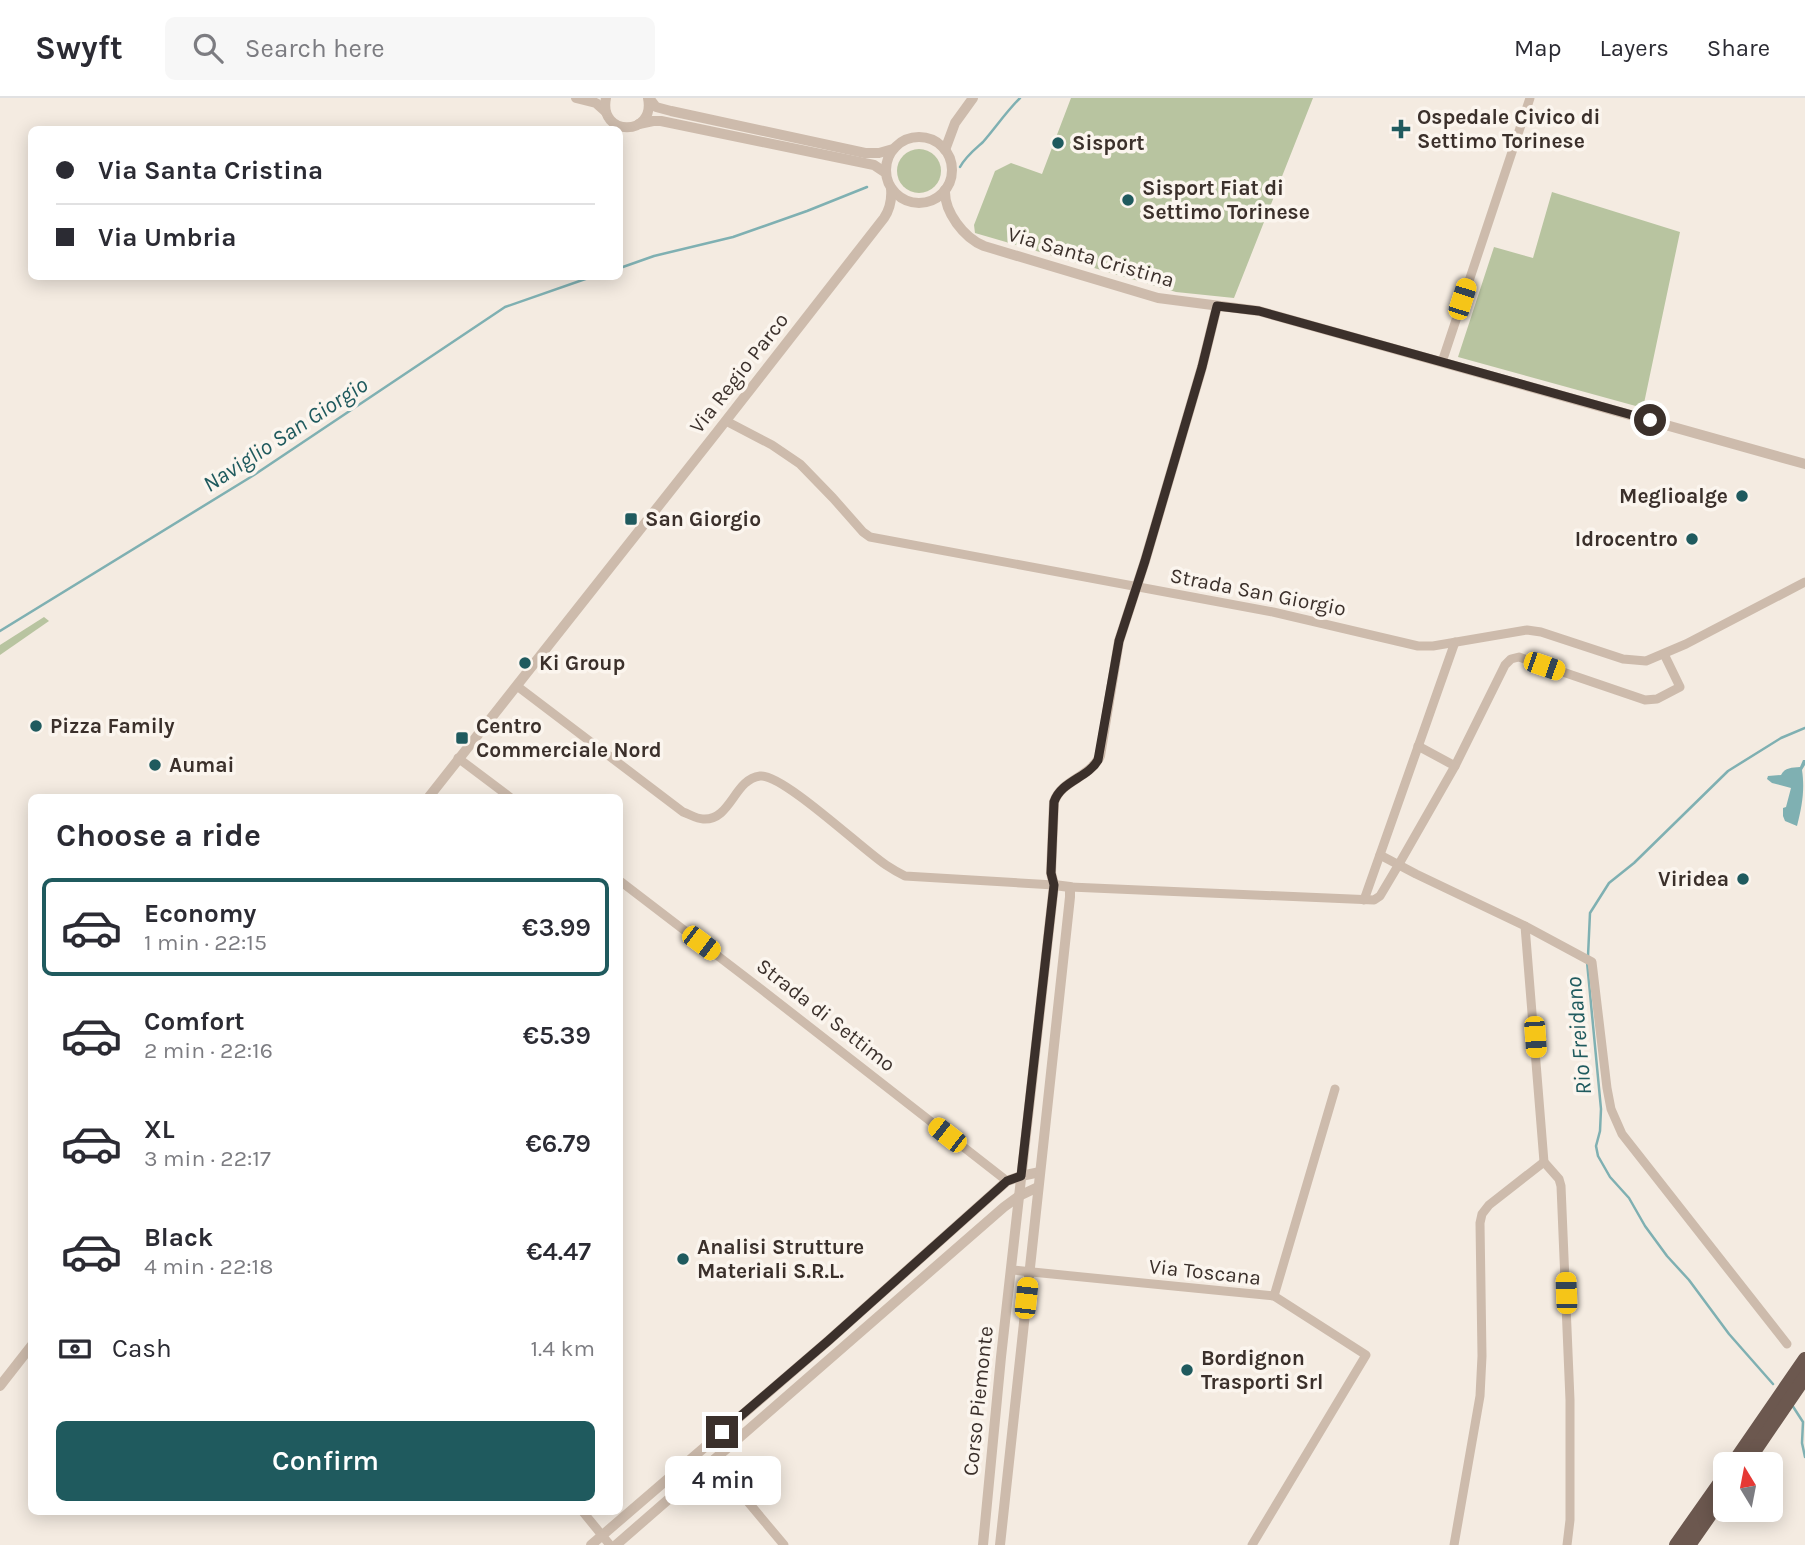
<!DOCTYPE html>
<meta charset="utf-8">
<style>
:root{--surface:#fff;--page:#f7f7f7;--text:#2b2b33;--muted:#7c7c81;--line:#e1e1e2;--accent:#1f5a5e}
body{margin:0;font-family:Karla,sans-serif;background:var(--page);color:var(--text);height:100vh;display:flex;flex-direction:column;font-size:26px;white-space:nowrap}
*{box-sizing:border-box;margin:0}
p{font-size:23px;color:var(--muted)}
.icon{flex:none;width:38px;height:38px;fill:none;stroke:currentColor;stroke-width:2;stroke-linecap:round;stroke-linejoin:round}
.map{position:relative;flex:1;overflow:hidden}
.sheet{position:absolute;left:28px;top:696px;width:595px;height:721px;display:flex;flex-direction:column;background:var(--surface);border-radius:10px;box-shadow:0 4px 18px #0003}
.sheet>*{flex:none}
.hud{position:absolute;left:28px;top:28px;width:595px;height:154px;border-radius:10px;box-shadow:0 4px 18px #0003;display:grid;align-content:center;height:154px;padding:0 28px;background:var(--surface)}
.needle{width:46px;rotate:350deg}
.buttons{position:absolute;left:1713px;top:1354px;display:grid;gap:14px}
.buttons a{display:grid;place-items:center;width:70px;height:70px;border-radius:10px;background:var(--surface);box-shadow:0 4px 18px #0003;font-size:35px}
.end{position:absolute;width:32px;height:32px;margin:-16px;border:9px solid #3b302b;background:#fff;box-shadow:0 0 0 4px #fff}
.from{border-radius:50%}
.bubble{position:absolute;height:49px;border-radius:10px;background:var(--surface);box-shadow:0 4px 18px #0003;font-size:23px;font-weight:600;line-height:49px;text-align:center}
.car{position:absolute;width:21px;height:42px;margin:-21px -10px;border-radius:9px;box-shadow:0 0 5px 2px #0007;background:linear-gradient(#f5c518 24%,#345 0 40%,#f5c518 0 76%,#345 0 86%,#f5c518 0)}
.hud b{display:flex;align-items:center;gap:24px;height:66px;font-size:26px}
.hud b+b{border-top:2px solid var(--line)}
.hud i{width:18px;height:18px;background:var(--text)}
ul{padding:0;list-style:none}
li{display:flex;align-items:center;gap:21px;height:98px;margin:0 14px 10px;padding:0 14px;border:4px solid transparent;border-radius:10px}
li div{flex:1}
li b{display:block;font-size:26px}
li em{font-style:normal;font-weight:600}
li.current{border-color:var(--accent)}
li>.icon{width:63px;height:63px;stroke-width:1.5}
h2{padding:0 28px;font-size:32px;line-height:84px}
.pay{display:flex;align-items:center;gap:18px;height:77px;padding:0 28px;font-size:26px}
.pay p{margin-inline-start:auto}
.primary-button{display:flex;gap:14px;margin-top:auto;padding:14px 28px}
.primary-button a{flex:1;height:80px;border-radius:10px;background:var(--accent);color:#fff;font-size:28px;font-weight:600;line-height:80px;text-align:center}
header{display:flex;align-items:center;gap:42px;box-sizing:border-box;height:98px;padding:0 35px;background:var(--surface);border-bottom:2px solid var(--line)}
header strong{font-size:33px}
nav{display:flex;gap:38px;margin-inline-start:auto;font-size:24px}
.search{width:490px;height:63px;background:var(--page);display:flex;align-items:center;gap:18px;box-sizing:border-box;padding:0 24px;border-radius:10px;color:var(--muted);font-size:26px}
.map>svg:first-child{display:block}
.green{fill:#b8c4a0}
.water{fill:#7fb0b2}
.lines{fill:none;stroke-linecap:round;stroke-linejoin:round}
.stream{stroke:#7fb0b2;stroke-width:2.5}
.minor{stroke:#cdbbac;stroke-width:9}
.tertiary{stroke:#cdbbac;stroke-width:10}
.trunk{stroke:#6c584f;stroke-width:14}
.route{stroke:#3b302b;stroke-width:9}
.poi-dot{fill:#1f5a5e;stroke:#fbf5ee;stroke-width:2.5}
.labels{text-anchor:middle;stroke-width:7;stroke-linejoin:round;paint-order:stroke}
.poi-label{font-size:21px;font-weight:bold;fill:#3b302b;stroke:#fbf5ee;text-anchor:start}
.street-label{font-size:21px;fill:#3b302b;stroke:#fbf5ee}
.water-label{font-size:23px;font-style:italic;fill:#1f5a5e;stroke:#fbf5ee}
</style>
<header>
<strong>Swyft</strong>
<div class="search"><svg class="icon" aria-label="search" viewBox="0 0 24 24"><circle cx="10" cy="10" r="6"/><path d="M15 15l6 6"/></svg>Search here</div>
<nav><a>Map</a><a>Layers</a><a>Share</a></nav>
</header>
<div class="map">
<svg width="1805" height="1447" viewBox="0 0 1805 1447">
<rect width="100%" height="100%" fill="#f4ebe1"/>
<g class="green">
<path d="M1071,0H1313L1234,200L1176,194L975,135L974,127L995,73L1011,65L1042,76Z"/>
<circle cx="919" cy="73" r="22"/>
<path d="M1552,94L1680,134L1643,310L1458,259L1494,149L1533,160Z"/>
<path d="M44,519L49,523L0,557V547Z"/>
</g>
<path class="water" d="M1803,662H1805V667L1802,672C1805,692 1802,708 1797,728L1785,723L1783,718V710L1786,709L1791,690L1772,685L1767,681L1768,678L1781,677C1785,669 1792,670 1800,669Z"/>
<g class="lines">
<g class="stream">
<path d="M960,69C966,58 974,52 983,44C996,29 1006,14 1020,0"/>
<path d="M620,170L654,158L733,139L807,113L867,89"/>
<path d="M0,533L254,377L505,209L594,178"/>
<path d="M1588,858L1590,815L1609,785L1634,765L1728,673L1781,640L1805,630"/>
<path d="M1587,864L1601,1011L1600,1033L1596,1048L1598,1058L1610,1079L1629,1100L1645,1128L1667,1158L1689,1182L1729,1236L1773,1286"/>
<path d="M1792,1307L1803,1324L1802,1345L1805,1359"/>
</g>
<g class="minor">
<path d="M1442,264L1530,0"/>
<path d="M726,323L772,347L800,366L833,400L863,434L870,439L1273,514L1418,548H1433L1527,532L1541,534L1623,561L1646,563L1686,546L1805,484"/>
<path d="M517,588L683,714C689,716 697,721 703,721C731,723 734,681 760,678C782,675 863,752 886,767C892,771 899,775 905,778L1054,787"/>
<path d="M458,660L511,700"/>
<path d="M1455,668L1505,567L1511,561L1519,559L1645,602L1657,601L1680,589L1664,556"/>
<path d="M1380,757L1416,776L1525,828L1544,1064L1559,1081L1561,1088L1570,1302V1422L1567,1447"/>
<path d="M620,783L761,891L1007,1083"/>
<path d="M1070,789L1374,802L1380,798L1399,766L1455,668L1418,648"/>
<path d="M1364,802L1455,544"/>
<path d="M1525,828L1592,864L1607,990L1611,1011L1622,1036L1787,1246"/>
<path d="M1012,1172L1274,1198L1366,1257L1252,1447"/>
<path d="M1274,1198L1335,991"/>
<path d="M713,1362L784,1447"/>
<path d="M583,1414L610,1447"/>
<path d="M1454,1447L1480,1298L1482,1258L1480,1125L1482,1116L1489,1107L1544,1064"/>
</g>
<g class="tertiary">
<path d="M576,0L596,5L605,13"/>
<path d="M606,0C598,39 656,39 648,0"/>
<path d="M649,0L656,9L671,13L865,55H879L893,51"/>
<path d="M639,26L653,23H661L874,67L886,75"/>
<circle cx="919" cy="72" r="33"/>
<path d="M945,52L955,25L973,0"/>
<path d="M945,92C944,114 964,140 984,148L1158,200L1259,213L1805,366"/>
<path d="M428,700L717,334L884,120C890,111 892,101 891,90"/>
<path d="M0,1288L32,1247"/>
<path d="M591,1447L828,1243L1007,1083L1021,1078L1040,1074"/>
<path d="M616,1447L1004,1109L1019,1098L1038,1089"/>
<path d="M983,1447L1001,1259L1054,787L1051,775L1054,704C1061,682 1090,680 1100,658L1119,543L1145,463L1202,269L1217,208"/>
<path d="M1000,1447L1070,799V789L1054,787"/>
</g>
<g class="trunk">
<path d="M1732,1367L1805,1261"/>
<path d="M1745,1367L1805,1279"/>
<path d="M1676,1447L1726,1376"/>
<path d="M1689,1447L1726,1394"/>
</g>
</g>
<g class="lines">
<path class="route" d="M722,1334L828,1243L1007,1083L1021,1078L1054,787L1051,775L1054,704C1061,683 1088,680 1098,662L1119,543L1145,463L1202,269L1217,208L1259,213L1650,322"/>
</g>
<g class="poi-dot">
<path d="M1397.5 20.5h7v7h7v7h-7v7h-7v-7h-7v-7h7z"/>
<circle cx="1058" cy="45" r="7"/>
<circle cx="1128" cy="102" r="7"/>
<circle cx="1742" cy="398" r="7"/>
<rect x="624" y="414" width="14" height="14" rx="3.5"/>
<circle cx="1692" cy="441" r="7"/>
<circle cx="525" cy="565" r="7"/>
<circle cx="36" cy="628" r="7"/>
<rect x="455" y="633" width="14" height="14" rx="3.5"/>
<circle cx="155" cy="667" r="7"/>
<circle cx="1743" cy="781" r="7"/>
<circle cx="683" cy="1161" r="7"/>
<circle cx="1187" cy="1272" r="7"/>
</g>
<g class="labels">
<g class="poi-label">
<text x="1417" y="26">Ospedale Civico di<tspan x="1417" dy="24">Settimo Torinese</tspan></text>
<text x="1072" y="52">Sisport</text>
<text x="1142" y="97">Sisport Fiat di<tspan x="1142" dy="24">Settimo Torinese</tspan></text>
<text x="1728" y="405" text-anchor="end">Meglioalge</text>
<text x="645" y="428">San Giorgio</text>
<text x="1678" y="448" text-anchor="end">Idrocentro</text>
<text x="539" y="572">Ki Group</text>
<text x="50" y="635">Pizza Family</text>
<text x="476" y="635">Centro<tspan x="476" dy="24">Commerciale Nord</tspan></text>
<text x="169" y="674">Aumai</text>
<text x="1729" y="788" text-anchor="end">Viridea</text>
<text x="697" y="1156">Analisi Strutture<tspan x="697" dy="24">Materiali S.R.L.</tspan></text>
<text x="1201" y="1267">Bordignon<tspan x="1201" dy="24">Trasporti Srl</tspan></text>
</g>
<g class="street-label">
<text transform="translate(1091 159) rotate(16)" y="7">Via Santa Cristina</text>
<text transform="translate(739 275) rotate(-52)" y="7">Via Regio Parco</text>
<text transform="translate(1258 494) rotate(11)" y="7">Strada San Giorgio</text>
<text transform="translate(826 917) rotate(38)" y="7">Strada di Settimo</text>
<text transform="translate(1205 1174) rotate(6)" y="7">Via Toscana</text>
<text transform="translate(978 1303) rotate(-84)" y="7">Corso Piemonte</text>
</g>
<g class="water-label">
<text transform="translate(285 336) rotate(-33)" y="8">Naviglio San Giorgio</text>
<text transform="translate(1578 938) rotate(-95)" y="8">Rio Freidano</text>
</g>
</g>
</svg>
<div class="buttons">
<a><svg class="needle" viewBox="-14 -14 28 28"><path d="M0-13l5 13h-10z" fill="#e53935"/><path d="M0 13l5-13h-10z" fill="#7c7c81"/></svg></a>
</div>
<i class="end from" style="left:1650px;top:322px"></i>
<i class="end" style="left:722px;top:1334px"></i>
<div class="bubble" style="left:665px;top:1358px;width:116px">4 min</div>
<i class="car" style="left:1462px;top:201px;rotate:18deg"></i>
<i class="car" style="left:1544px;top:568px;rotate:109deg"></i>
<i class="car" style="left:701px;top:845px;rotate:127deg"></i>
<i class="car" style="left:1535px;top:939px;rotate:176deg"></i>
<i class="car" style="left:947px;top:1037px;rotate:308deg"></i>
<i class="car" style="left:1566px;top:1195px;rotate:358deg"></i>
<i class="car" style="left:1026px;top:1200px;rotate:6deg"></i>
<div class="hud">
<b><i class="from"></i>Via Santa Cristina</b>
<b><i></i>Via Umbria</b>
</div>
<section class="sheet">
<h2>Choose a ride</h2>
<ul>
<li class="current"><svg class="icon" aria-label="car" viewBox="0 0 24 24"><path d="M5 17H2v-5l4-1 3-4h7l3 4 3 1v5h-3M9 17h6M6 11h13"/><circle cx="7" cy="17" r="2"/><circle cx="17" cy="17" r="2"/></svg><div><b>Economy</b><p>1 min · 22:15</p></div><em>€3.99</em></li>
<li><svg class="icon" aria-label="car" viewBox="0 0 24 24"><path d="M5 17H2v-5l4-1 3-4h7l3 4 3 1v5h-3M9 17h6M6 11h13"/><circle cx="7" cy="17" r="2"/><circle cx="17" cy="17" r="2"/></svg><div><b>Comfort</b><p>2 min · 22:16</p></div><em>€5.39</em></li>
<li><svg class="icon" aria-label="car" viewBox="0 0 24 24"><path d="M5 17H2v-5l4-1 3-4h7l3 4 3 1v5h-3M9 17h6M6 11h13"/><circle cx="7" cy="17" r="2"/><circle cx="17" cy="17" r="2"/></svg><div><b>XL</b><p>3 min · 22:17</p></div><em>€6.79</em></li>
<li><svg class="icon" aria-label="car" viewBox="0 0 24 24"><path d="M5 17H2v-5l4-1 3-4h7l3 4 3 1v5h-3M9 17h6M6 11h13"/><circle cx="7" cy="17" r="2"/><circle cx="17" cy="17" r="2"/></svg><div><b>Black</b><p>4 min · 22:18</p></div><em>€4.47</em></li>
</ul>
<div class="pay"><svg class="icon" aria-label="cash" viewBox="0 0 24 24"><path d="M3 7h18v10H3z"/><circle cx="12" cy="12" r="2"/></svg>Cash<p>1.4 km</p></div>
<div class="primary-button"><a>Confirm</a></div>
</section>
</div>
